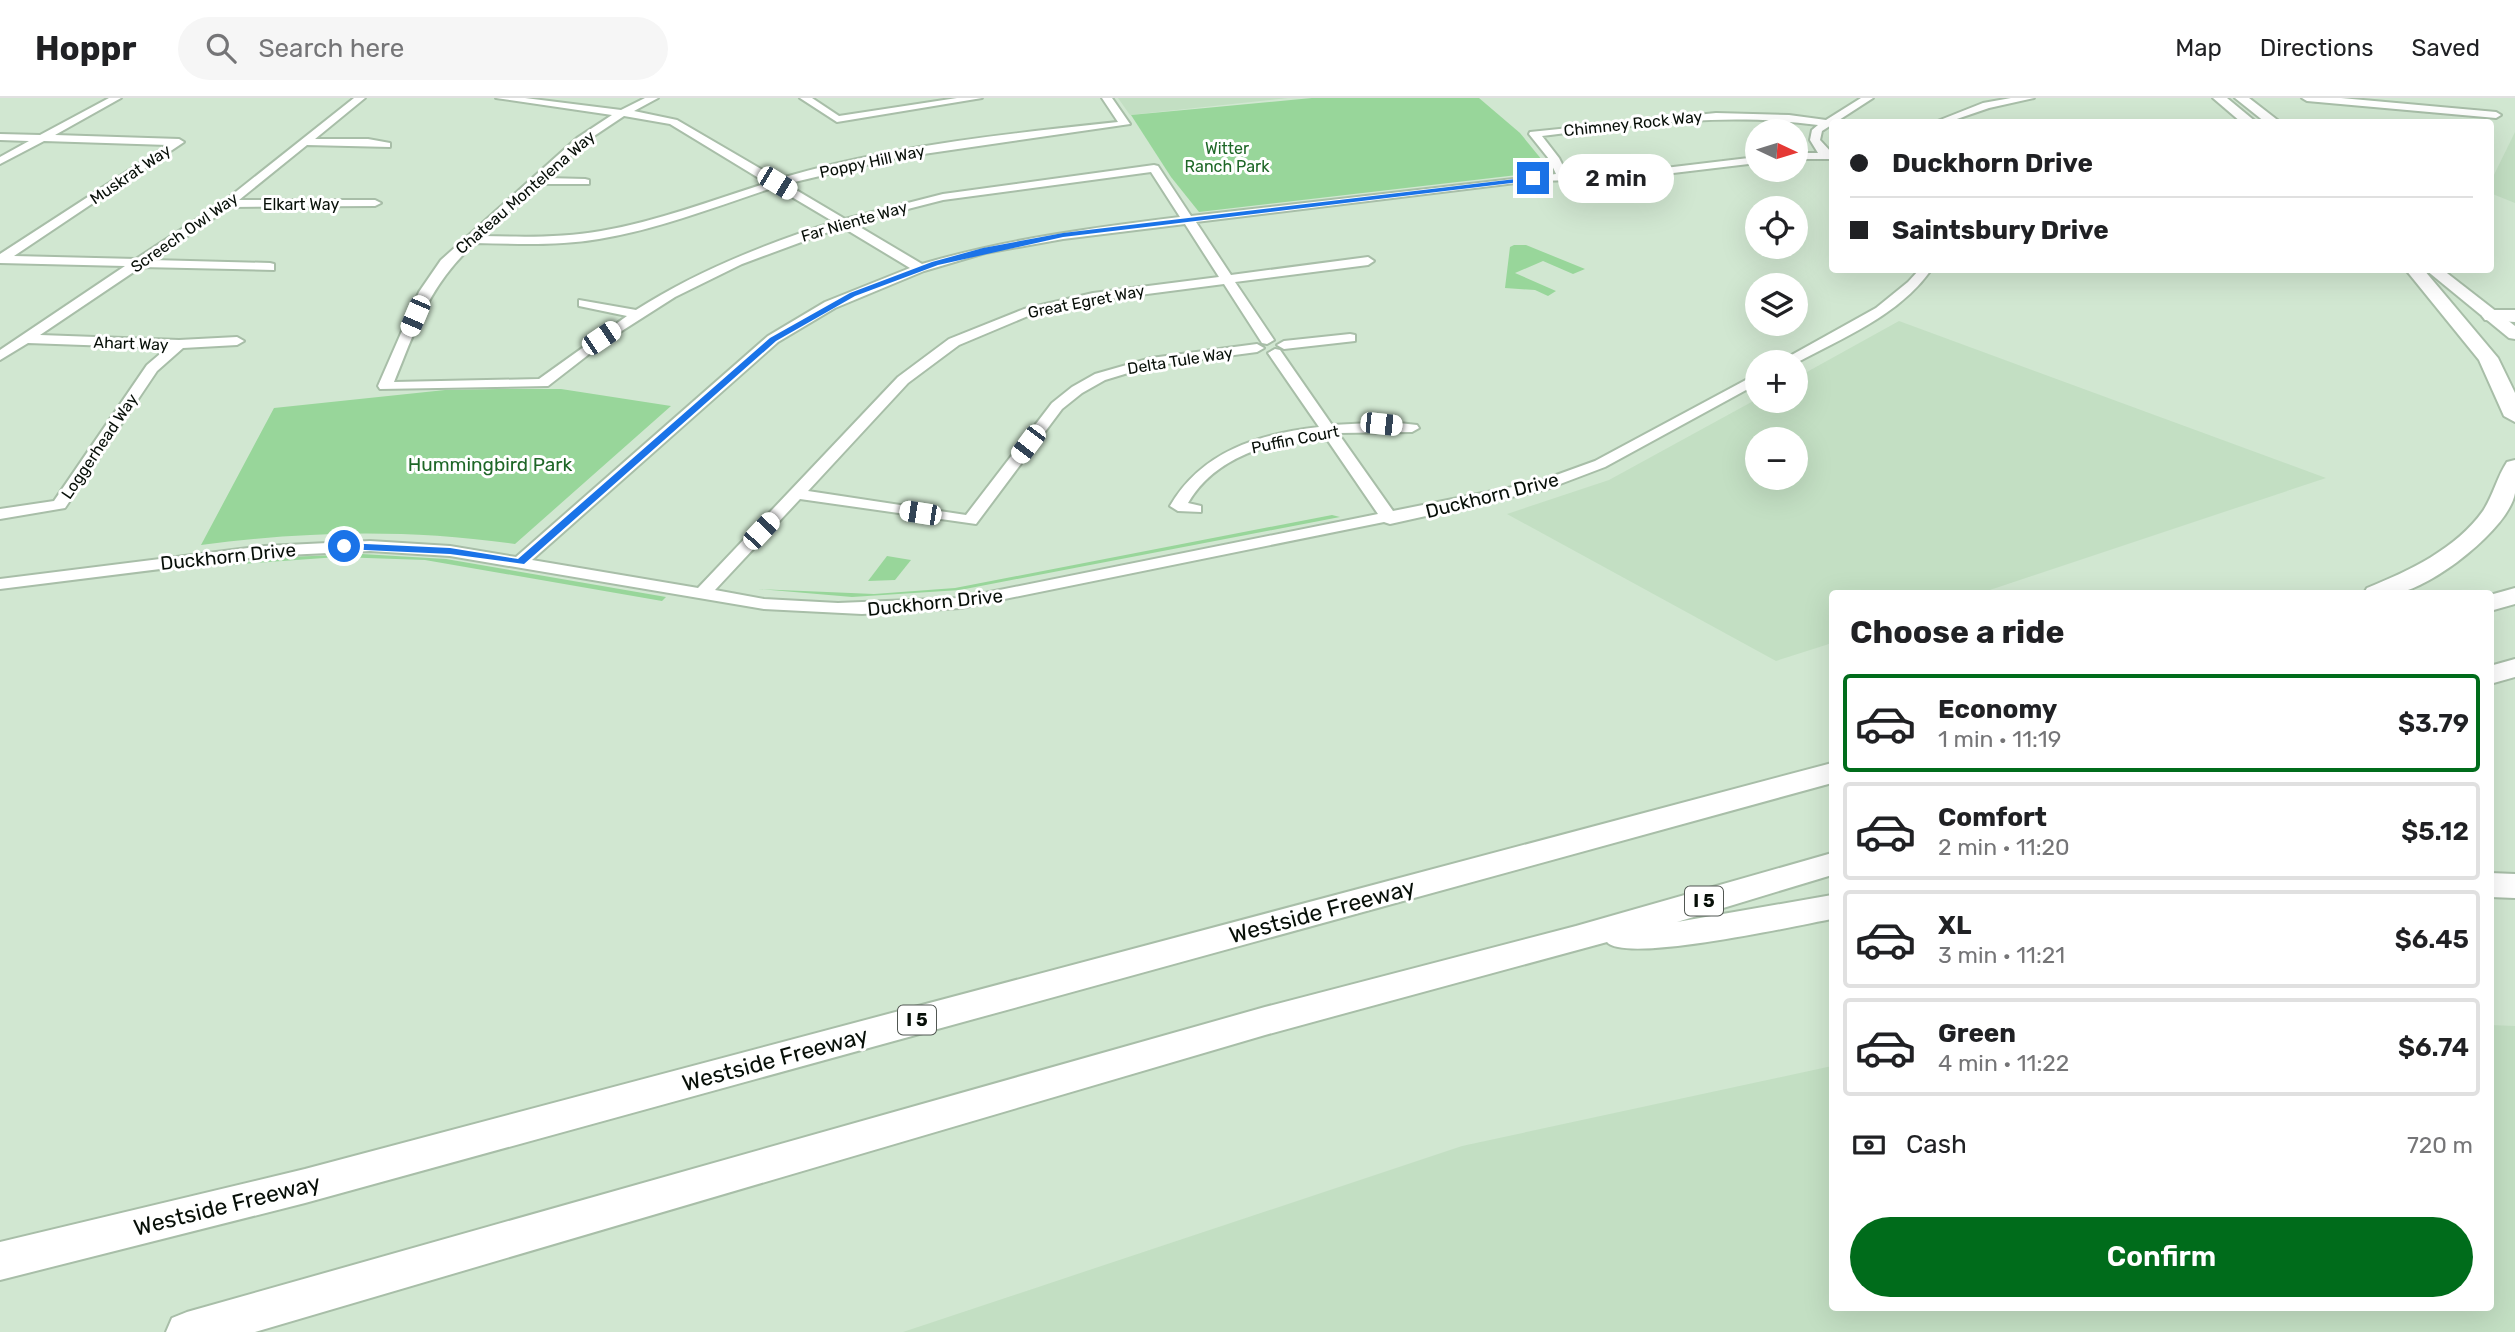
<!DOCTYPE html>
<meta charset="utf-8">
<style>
:root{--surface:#fff;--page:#f6f6f6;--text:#202124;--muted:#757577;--line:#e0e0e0;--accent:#006c1b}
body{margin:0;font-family:Rubik,sans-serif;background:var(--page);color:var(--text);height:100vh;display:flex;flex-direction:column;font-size:26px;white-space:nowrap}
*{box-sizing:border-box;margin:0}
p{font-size:23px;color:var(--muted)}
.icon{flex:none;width:38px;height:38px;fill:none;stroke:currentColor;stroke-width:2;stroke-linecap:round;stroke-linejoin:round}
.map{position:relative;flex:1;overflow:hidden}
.drawer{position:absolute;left:1829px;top:492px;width:665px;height:721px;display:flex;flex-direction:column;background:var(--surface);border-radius:7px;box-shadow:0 7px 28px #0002}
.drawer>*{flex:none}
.guide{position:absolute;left:1829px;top:21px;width:665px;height:154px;border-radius:7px;box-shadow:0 7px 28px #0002;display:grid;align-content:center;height:154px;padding:0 21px;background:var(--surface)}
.needle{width:46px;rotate:94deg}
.tools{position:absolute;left:1745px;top:21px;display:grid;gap:14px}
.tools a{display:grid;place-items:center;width:63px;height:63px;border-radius:50%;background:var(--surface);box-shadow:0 7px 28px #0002;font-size:35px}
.end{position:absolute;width:32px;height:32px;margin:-16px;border:9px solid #1a73e8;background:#fff;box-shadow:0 0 0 4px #fff}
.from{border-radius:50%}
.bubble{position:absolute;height:49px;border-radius:24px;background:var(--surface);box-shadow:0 7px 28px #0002;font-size:23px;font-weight:600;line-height:49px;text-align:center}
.car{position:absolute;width:21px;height:42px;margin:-21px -10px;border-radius:9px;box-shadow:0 0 5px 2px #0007;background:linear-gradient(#fff 24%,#345 0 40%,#fff 0 76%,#345 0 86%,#fff 0)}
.guide b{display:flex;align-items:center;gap:24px;height:66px;font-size:26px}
.guide b+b{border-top:2px solid var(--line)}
.guide i{width:18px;height:18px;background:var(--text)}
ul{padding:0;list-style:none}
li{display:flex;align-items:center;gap:21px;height:98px;margin:0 14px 10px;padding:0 7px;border:4px solid var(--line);border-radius:7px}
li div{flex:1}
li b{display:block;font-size:26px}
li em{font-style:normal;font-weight:600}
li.on{border-color:var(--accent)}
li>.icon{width:63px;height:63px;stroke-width:1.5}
h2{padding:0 21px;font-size:32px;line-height:84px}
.pay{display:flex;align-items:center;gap:18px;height:77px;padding:0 21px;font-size:26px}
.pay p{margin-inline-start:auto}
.button{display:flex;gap:14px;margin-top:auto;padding:14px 21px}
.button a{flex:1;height:80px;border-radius:42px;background:var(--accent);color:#fff;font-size:28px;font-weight:600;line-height:80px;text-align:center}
header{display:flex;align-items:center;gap:42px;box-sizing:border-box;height:98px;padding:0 35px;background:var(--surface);border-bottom:2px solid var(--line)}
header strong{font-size:33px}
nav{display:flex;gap:38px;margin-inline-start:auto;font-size:24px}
.search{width:490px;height:63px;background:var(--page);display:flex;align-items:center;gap:18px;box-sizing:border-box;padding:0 24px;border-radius:38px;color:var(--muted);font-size:26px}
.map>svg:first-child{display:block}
.built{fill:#c3dfc3;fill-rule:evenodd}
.green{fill:#98d69a}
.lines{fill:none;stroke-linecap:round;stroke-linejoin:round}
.minor-casing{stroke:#a8bea8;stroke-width:4}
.major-casing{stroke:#a8bea8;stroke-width:4}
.highway-casing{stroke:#a8bea8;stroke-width:4}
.minor{fill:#fff;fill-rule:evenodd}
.major{fill:#fff;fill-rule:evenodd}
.highway{fill:#fff;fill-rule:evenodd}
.route{fill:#1a73e8}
.labels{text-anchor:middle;stroke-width:6;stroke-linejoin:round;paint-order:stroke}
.far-street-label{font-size:16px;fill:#070f08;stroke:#fff}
.far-park-label{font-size:16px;fill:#1e6727;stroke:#fff}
.shield{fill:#fff;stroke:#515752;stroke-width:2}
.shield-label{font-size:18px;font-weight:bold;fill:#070f08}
.park-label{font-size:19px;fill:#1e6727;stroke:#fff}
.street-label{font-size:19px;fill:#070f08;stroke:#fff}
.near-street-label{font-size:23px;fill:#070f08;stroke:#fff}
</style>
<header>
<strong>Hoppr</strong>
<div class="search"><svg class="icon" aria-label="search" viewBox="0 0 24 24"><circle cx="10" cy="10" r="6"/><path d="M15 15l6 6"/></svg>Search here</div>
<nav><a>Map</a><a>Directions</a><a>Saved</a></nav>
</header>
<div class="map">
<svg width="2515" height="1234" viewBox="0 0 2515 1234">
<rect width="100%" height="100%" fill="#d1e7d1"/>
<g class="built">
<path d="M1118,0H1288L1130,17Z"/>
<path d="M2515,34V105L2490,95V85Z"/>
<path d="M1899,223L2326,380L1981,495H1832V545L1776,563L1507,416L1609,382L1757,301L1796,303V280ZM1796,341V380H1757V341Z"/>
<path d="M2490,927L2515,928V1234H903L1462,1048L1832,968V1209H2490Z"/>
</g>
<g class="green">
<path d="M1312,0H1479L1520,35L1551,73L1199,114L1171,79L1131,17Z"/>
<path d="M1514,147H1526L1585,171L1573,176L1543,163L1515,175L1556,193L1548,198L1535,192L1505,190L1510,149Z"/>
<path d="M499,291H561L671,308L515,446C407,431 309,433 201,447L274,310L445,292Z"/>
<path d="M1332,417L1340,419L960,492L852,499L758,491L874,496L955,490Z"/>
<path d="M362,456L446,461L666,499L662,503L425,462L338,459L227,467L287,459Z"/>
<path d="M887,458L911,462L895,482L868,483Z"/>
</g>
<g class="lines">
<g class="minor-casing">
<g id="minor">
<path d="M109,0H121L55,37L179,41L184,44L14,158L136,161L223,104L354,0H365L315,41H368L390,45V49L307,47L239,102H375L381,105L375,108L230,109L152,162L270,165L274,166V172L141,169L40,237L179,242L237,239L244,243L237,247L183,250L157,273L65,410L0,421V411L54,403L147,267L167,250L28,245L0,262V252L125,168L0,165V156L168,47L44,43L0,66V59L29,43L0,42V36L40,37Z"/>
<path d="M496,0H525L621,12L645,0H658L634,13L677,22L778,81C888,48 1004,36 1118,24L1102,0H1112L1130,26L896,60L786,86L845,121L943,96L1154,67L1158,68L1191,118L1556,76L1549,61L1529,36L1530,34L1716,15L1789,17L1826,22L1861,0H1873L1822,33L1820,42L1832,55V61H1796V55H1818L1810,42L1812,32L1818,27C1725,14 1634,27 1542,38L1559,60L1567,76L1623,75L1757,59V65L1623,81L1533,83L1196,124L1231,177L1368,159L1374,163L1368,167L1235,184L1274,242L1267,246L1262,245L1224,186L1093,203L1028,218L959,247L908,285L808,393L966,417L1052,305L1072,289L1095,276L1151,260L1257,246L1264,250L1257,254L1151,268L1105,282L1082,295L1062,311L976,426L800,401L715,492L764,501L838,505L960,500L1378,416L1324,337C1272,344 1216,357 1188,405L1201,408V414L1178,413L1170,408C1202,353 1259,336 1319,329L1268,255L1275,251L1280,252L1332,327L1390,324L1417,327L1419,330L1412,334L1338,335L1393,413L1537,384L1595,363L1757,276V286L1605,369L1547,391L1390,426L1384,424L960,510L862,516L764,511L450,458L370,453L265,458L0,491V481L265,448L370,443L450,448L516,459L768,238L825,204L910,170L842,129L742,166L675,199L606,243L548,288L380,291L378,288L419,194L441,162L577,40L612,17ZM624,18L670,26L767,85C713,102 658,123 601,133C562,140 522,139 482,138L538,86H589V82L585,81L546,80L585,44ZM1151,74L1180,119C1092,130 1007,141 922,166L853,125L943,102ZM775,89L834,124C765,146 697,173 636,212L579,202V208L627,218L539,281L394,284C417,228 429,187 475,145C516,146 558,148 599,141C659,131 717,108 775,89ZM1185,126L1219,179L1093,195L1024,211L949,241L898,279L698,490L532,462L778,244L835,210L924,173L985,155L1063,141Z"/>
<path d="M800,0H812L839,18L957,0H982L837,24Z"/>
<path d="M2011,0H2034L1989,10L1948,24H1935L1983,5Z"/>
<path d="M2302,0H2341L2496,14L2501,17L2496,20L2307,3Z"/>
<path d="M1919,172H1931C1898,218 1844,239 1796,265L1779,264L1876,210L1908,184Z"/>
<path d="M1350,236L1355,237V243L1284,251L1277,247L1284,243Z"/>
</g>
</g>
<g class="major-casing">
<g id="major">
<path d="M2213,0H2227L2256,24H2241Z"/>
<path d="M2235,0H2249L2280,24H2265Z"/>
<path d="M2426,172H2443L2515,228V241L2509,240Z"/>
</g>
</g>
<g class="highway-casing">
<g id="highway">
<path d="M2406,172H2424L2498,260L2515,295V324L2504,318L2479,262Z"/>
<path d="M2492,212H2515V224L2485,222L2482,218L2485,214Z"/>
<path d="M2515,362C2515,373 2515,385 2515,395C2509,431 2431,490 2397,495C2386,497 2374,495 2364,495L2367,490C2409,473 2456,451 2483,413C2493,398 2497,379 2507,364Z"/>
<path d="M2515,490V506L2490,513V497Z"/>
<path d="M2515,561V579L2490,586V568Z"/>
<path d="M1832,665V685L305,1105L0,1182V1144L305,1071Z"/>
<path d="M1832,755V777L1677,824L1832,797V821C1799,827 1625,866 1607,844L1265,937L255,1234H166L172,1220L187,1214L1265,909L1576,828Z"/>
<path d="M2490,775L2515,776V800L2490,799Z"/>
</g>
</g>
<use href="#minor" class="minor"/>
<use href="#major" class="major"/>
<use href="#highway" class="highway"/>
</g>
<path class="route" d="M1533,79L1536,82L1063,139L938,167L855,198L776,243L524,466L450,456L344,451L339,448L344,445L450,450L518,461L770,240L850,195L932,164L983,150L1063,135Z"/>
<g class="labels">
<g class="far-street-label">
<text transform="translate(1633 25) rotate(-6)" y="6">Chimney Rock Way</text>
<text transform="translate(872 63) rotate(-12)" y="6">Poppy Hill Way</text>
<text transform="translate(130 76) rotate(-34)" y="6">Muskrat Way</text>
<text transform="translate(525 94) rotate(-41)" y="6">Chateau Montelena Way</text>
<text x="301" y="112">Elkart Way</text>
<text transform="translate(854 123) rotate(-16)" y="6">Far Niente Way</text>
<text transform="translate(184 134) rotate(-35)" y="6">Screech Owl Way</text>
<text transform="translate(1086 203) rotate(-11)" y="6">Great Egret Way</text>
<text transform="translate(131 245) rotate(2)" y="6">Ahart Way</text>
<text transform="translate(1180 262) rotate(-9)" y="6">Delta Tule Way</text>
<text transform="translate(1295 341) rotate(-11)" y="6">Puffin Court</text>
<text transform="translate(99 348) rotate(-56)" y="6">Loggerhead Way</text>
</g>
<g class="far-park-label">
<text x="1227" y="56">Witter<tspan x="1227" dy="18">Ranch Park</tspan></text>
</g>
<g class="shield">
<rect x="1685" y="788.5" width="38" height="29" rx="5"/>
<rect x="898" y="907.5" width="38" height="29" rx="5"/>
</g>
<g class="shield-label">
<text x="1704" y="809">I 5</text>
<text x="917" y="928">I 5</text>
</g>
<g class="park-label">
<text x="490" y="373">Hummingbird Park</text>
</g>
<g class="street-label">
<text transform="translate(1492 397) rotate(-14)" y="7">Duckhorn Drive</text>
<text transform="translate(228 458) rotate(-6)" y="7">Duckhorn Drive</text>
<text transform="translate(935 504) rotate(-6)" y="7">Duckhorn Drive</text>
</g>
<g class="near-street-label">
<text transform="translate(1322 813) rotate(-15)" y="8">Westside Freeway</text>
<text transform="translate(775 961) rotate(-15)" y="8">Westside Freeway</text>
<text transform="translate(227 1107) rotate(-14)" y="8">Westside Freeway</text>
</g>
</g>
</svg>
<div class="tools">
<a><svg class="needle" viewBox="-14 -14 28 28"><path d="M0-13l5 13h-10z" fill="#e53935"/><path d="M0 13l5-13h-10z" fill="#757577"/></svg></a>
<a><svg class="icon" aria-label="locate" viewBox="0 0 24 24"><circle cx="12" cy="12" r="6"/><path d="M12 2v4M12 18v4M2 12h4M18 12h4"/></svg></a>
<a><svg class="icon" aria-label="layers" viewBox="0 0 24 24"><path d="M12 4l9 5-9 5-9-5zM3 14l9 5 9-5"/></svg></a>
<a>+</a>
<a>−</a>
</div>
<i class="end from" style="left:344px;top:448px"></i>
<i class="end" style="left:1533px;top:80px"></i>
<div class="bubble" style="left:1558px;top:56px;width:116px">2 min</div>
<i class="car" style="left:777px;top:85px;rotate:121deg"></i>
<i class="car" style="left:415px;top:218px;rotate:203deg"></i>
<i class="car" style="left:601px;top:240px;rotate:56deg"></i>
<i class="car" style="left:1381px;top:326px;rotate:96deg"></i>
<i class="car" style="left:1028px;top:346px;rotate:217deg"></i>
<i class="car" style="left:920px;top:415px;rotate:279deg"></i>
<i class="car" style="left:761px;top:433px;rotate:43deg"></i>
<div class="guide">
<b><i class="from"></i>Duckhorn Drive</b>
<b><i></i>Saintsbury Drive</b>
</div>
<section class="drawer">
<h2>Choose a ride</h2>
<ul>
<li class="on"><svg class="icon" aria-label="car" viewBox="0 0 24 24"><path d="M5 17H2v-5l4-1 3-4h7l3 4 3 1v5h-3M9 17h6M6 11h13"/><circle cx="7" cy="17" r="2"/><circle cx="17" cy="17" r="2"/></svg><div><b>Economy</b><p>1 min · 11:19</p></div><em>$3.79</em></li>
<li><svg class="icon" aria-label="car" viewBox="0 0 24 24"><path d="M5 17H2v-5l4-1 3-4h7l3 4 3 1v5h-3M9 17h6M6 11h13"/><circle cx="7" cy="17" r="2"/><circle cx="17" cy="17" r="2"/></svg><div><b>Comfort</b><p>2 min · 11:20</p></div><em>$5.12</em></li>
<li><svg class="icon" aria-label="car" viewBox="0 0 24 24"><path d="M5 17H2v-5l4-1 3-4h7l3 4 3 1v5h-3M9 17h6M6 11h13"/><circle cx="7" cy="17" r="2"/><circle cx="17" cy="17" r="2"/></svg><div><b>XL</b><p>3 min · 11:21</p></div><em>$6.45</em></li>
<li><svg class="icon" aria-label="car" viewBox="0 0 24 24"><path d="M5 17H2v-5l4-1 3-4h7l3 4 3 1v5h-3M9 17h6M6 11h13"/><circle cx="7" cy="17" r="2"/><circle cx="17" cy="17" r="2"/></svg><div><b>Green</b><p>4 min · 11:22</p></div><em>$6.74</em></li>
</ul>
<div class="pay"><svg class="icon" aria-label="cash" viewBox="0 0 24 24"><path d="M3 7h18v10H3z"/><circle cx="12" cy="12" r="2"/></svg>Cash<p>720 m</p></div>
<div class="button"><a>Confirm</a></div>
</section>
</div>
